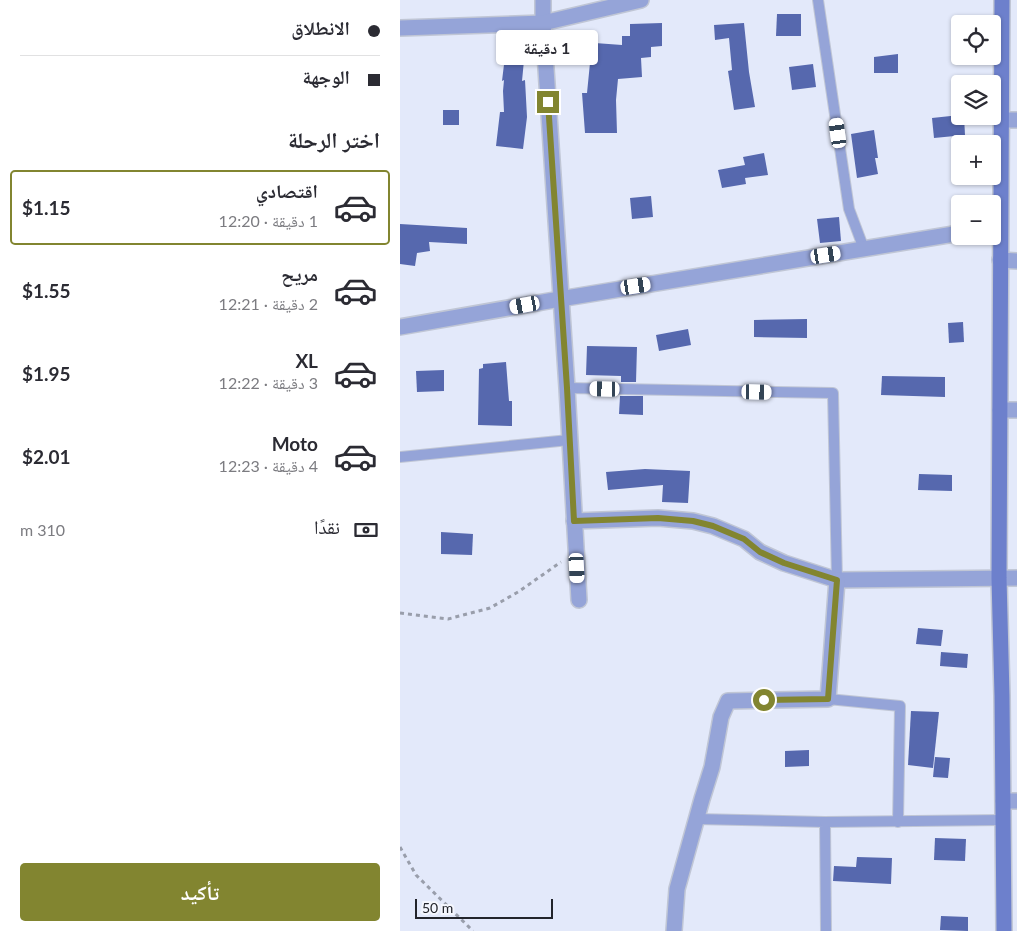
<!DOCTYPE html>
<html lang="ar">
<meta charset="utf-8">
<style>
:root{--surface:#fff;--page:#f2f2f3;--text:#2b2b33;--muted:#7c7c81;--line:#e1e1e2;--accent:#828530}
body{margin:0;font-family:Lato,"Noto Naskh Arabic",sans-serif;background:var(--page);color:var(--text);direction:rtl;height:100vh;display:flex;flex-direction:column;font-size:19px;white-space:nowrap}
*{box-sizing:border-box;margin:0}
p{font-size:16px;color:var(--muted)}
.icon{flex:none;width:28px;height:28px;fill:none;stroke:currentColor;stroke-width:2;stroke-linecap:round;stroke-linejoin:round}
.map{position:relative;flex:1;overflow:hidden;direction:ltr}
.sheet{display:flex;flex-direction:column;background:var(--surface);width:400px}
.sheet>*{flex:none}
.banner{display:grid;align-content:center;height:110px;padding:0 20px;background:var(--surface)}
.controls{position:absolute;left:551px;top:15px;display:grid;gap:10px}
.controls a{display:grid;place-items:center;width:50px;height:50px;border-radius:5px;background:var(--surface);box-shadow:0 1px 4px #0004;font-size:25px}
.scale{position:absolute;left:15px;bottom:12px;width:138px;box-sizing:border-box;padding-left:5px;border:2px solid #22242b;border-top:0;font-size:14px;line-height:18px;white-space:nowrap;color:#22242b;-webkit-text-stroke:4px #f4f6fd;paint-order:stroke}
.end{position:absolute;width:22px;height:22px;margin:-11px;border:6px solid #828530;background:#fff;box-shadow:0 0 0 2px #fff}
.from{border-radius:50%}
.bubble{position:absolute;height:35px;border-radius:5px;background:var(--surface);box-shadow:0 1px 4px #0004;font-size:16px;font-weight:700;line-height:35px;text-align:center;direction:rtl}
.car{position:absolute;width:15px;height:30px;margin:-15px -8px;border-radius:6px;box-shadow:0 0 4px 1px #0007;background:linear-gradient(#fff 24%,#345 0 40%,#fff 0 76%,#345 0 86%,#fff 0)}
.banner b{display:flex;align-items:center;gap:18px;height:48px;font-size:19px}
.banner b+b{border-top:1px solid var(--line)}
.banner i{width:12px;height:12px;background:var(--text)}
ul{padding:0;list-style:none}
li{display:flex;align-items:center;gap:15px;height:75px;margin:0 10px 8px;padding:0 10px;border:2px solid transparent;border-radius:5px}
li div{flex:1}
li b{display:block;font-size:19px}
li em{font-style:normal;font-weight:700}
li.current{border-color:var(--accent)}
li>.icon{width:45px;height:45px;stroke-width:1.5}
h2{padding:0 20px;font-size:22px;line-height:60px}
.pay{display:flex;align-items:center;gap:12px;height:55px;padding:0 20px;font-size:19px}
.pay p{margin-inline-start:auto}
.button{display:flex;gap:10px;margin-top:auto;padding:10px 20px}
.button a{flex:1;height:58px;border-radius:5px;background:var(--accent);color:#fff;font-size:20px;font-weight:700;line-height:58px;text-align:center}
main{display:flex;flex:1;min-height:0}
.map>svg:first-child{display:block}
.building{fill:#5668ae}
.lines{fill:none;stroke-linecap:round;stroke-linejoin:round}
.lane-casing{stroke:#c0c6d5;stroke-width:12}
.street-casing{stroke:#c0c6d5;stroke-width:18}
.secondary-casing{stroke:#c0c6d5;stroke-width:18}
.path{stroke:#999eab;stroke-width:3;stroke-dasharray:4 4;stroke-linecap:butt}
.lane{stroke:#95a4d8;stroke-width:10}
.street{stroke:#95a4d8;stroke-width:15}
.secondary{stroke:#6d80cc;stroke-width:15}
.route{stroke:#828530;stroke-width:6}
</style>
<main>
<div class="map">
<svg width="617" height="931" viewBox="0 0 617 931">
<rect width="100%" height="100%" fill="#e3e9fa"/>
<g class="building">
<path d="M377,14H401V36H376Z"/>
<path d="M262,23V46L251,47V57L241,58L242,77L218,79L216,100L217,133H185L182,93H187L190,63L166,62L168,41L222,45V36H230V24Z"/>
<path d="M344,23L349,72L355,107L334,110L328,71L332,70L329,38L315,40L314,25Z"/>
<path d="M106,48L125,50L122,81L125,80L127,117L123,149L96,146L100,112H104L103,91L104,80L102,81Z"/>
<path d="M498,54V73H474V57Z"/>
<path d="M413,64L416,87L392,90L389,67Z"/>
<rect x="43" y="110" width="16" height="15"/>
<path d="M560,115L564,116L565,135L534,138L532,118Z"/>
<path d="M474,130L478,158H475L478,174L457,178L451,134Z"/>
<path d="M364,153L368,175L345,178L346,184L322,188L318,170L345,165L343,157Z"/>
<path d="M251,196L253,217L232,219L230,198Z"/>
<path d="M439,217L441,241L420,243L417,219Z"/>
<path d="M0,224L67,228V244L29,242L30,251L17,253L15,266L0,264Z"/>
<path d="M407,319V338L354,337V320Z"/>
<path d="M563,322L564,342L549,343L548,323Z"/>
<path d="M288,329L291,345L259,351L256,335Z"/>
<path d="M187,346L237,347L236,382H221V376L186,375Z"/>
<path d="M106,362L109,401H112V426L78,425L79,369L83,368V364Z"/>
<path d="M44,370V391L17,392L16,371Z"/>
<path d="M482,376L545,377V397L481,395Z"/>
<path d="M220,396H243V415L219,414Z"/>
<path d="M245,469L290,471L288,503L262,502L263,485L208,490L206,472Z"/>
<path d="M519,474L552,475V491L518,490Z"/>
<path d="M41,532L73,534L72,555L41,554Z"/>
<path d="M518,628L543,630L541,646L516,644Z"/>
<path d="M541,652L568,654L567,668L540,666Z"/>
<path d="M511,711L539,712L533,768L508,765Z"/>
<path d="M409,750V766L385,767V751Z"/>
<path d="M535,757L550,758L548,778L533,777Z"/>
<path d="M535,838L566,839L565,861L534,860Z"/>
<path d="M457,857L492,858L491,884L433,881L434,866L456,867Z"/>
<path d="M541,916L568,917V931L540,930Z"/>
</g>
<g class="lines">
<g class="lane-casing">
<g id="lane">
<path d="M418,0L449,209L464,249"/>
<path d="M167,388L433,393L437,580"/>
<path d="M0,457L169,440"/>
<path d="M428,699L500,706L498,822"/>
<path d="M296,819L425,822L426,931"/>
<path d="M425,822L603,820"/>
</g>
</g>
<g class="street-casing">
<g id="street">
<path d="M143,0V23L167,388L179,600"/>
<path d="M0,28L143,23L241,0"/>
<path d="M601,120H617"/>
<path d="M600,260L617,261"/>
<path d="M0,327L160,299L560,233"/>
<path d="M600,410H617"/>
<path d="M174,521L258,518L293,521L313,526L344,539L360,552L384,563L437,580L617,578"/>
<path d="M603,801H617"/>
<path d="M274,931L277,889L302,799L312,767L321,717L328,701L428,699L437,580"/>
</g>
</g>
<g class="secondary-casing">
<path id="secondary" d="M602,0L599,578L602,696L604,931"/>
</g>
<g class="path">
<path d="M0,613L48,619L90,608L118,592L161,562"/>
<path d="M0,847L16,875L73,931"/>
</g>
<use href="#lane" class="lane"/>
<use href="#street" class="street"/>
<use href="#secondary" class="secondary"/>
</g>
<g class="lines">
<path class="route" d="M148,102L167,388L174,521L258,518L293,521L313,526L344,539L360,552L384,563L437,580L428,699L364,700"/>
</g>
</svg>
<div class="controls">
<a><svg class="icon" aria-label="locate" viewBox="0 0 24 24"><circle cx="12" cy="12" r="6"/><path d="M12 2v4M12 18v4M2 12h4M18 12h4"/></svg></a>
<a><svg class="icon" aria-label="layers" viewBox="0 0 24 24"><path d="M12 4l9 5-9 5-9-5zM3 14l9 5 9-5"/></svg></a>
<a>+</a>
<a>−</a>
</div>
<div class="scale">50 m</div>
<i class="end from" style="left:364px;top:700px"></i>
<i class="end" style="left:148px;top:102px"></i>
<div class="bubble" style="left:96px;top:30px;width:102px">1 دقيقة</div>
<i class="car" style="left:438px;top:133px;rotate:352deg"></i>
<i class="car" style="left:426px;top:255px;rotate:81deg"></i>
<i class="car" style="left:236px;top:286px;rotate:81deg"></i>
<i class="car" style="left:125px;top:305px;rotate:260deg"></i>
<i class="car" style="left:205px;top:389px;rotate:271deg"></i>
<i class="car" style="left:357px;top:392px;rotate:91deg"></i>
<i class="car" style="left:177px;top:568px;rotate:177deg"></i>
</div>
<section class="sheet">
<div class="banner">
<b><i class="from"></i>الانطلاق</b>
<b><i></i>الوجهة</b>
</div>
<h2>اختر الرحلة</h2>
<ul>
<li class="current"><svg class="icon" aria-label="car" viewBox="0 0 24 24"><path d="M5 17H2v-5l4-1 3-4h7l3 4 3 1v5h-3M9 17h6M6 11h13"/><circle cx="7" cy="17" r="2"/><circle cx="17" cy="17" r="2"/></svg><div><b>اقتصادي</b><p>1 دقيقة · 12:20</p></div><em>$1.15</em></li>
<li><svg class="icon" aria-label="car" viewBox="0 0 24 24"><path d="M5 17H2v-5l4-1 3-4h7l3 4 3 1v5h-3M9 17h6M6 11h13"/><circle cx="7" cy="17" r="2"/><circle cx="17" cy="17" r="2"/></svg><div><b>مريح</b><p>2 دقيقة · 12:21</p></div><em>$1.55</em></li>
<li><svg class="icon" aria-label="car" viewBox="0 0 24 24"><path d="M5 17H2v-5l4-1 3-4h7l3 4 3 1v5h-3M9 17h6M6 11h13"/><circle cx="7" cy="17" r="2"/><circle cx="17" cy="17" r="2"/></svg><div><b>XL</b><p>3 دقيقة · 12:22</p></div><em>$1.95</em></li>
<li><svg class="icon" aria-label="car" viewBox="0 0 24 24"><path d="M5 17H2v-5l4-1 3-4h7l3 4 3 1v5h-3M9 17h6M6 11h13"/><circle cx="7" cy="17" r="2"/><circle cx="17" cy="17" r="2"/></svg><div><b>Moto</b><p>4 دقيقة · 12:23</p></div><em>$2.01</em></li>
</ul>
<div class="pay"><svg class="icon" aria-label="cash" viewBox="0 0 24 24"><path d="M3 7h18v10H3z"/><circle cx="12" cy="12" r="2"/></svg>نقدًا<p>310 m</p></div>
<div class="button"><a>تأكيد</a></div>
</section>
</main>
